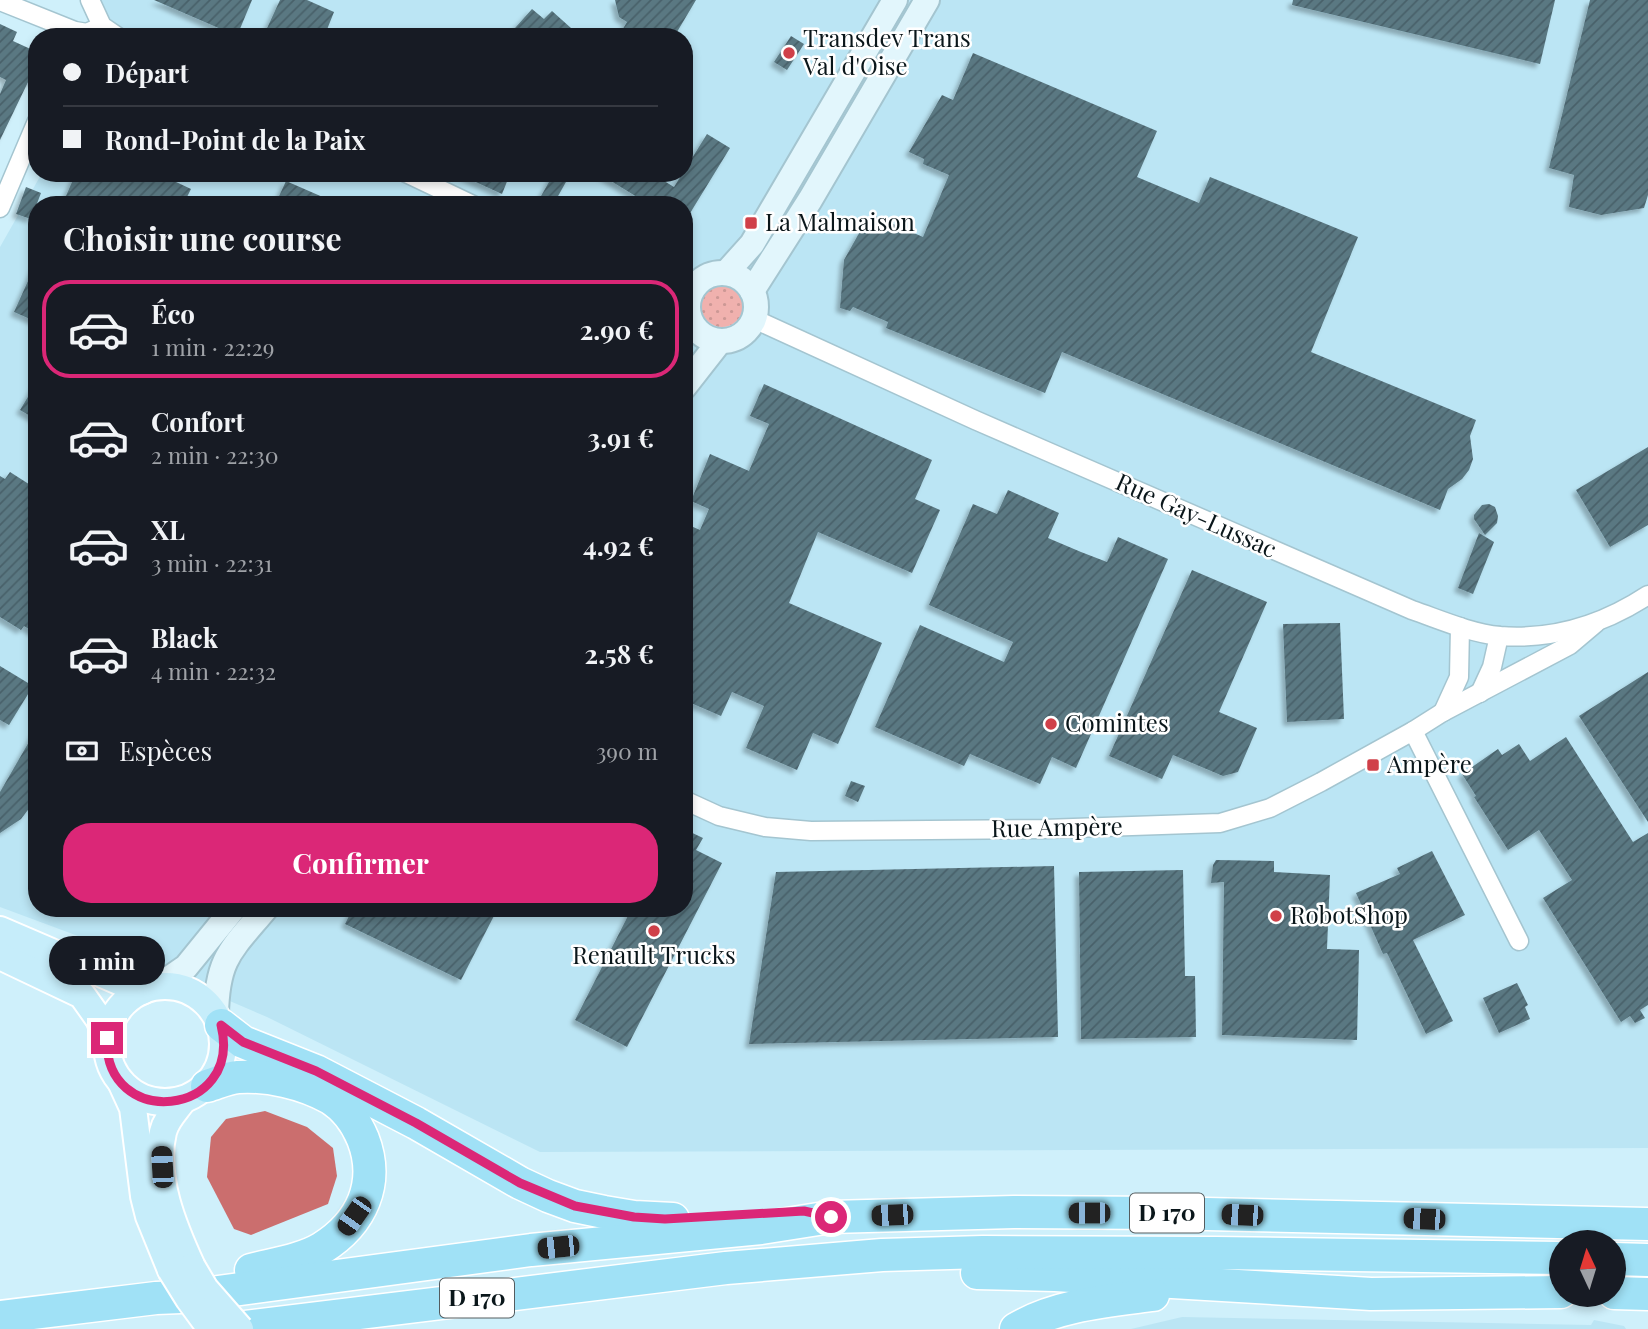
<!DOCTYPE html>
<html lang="fr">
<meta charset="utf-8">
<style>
:root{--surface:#171b24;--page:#20242c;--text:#f1f3f6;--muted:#9ea1a6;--line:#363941;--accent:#db2777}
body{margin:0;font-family:"Playfair Display",serif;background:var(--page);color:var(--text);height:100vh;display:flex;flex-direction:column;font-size:26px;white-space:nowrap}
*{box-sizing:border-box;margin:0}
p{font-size:23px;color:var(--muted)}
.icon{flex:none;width:38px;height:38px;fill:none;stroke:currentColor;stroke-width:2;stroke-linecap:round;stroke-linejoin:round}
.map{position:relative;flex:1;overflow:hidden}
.drawer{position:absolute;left:28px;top:196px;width:665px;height:721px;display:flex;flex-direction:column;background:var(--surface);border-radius:28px;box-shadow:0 4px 10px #0003}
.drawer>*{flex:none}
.hud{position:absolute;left:28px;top:28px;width:665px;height:154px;border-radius:28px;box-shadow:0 4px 10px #0003;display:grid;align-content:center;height:154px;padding:0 35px;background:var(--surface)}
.needle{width:46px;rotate:356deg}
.controls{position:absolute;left:1549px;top:1230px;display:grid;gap:14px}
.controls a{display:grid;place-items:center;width:77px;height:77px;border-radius:50%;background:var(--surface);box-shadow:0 4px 10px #0003;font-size:35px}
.end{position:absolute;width:32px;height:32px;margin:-16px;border:9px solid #db2777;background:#fff;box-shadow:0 0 0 4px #fff}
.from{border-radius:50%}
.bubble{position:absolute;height:49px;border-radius:24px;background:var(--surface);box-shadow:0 4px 10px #0003;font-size:23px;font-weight:700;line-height:49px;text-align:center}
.car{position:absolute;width:21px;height:42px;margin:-21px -10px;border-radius:9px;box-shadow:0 0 5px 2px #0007;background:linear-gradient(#222 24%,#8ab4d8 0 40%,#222 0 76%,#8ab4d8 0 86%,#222 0)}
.hud b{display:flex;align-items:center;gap:24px;height:66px;font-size:26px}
.hud b+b{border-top:2px solid var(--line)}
.hud i{width:18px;height:18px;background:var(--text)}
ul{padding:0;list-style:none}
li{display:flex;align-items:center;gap:21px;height:98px;margin:0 14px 10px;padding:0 21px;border:4px solid transparent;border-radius:28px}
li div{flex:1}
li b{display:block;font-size:26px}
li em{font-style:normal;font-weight:700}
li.selected{border-color:var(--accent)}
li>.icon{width:63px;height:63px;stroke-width:1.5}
h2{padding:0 35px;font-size:32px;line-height:84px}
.pay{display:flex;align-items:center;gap:18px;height:77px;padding:0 35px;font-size:26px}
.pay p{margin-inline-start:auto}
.primary-button{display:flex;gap:14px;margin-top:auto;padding:14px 35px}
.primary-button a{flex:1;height:80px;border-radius:28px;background:var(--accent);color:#fff;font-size:28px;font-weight:700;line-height:80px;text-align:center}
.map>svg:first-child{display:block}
.built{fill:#bbe5f4;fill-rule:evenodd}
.grass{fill:url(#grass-dots)}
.water{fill:#cb6e6e}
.building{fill:url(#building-hatch);filter:url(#shadow)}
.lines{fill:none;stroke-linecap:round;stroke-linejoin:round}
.street-casing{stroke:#a4c5d0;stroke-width:21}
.secondary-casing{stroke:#a4c5d0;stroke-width:28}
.primary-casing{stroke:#fff;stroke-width:30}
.highway-casing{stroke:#fff;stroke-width:35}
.street{stroke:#fff;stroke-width:18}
.secondary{stroke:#e2f6fc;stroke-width:24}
.primary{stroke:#c6edfa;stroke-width:26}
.highway{stroke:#a0e1f6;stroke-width:32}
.primary-bridge-casing{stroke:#fff;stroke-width:30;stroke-linecap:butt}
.primary-bridge{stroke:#c6edfa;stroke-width:26}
.route{stroke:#db2777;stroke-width:9}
.poi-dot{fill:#d04049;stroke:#fff;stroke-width:2.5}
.labels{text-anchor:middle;stroke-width:5;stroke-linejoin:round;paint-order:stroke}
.shield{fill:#fff;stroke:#545c5f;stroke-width:2}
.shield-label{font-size:23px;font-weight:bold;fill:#0a161a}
.poi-label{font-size:24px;fill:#0a161a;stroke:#fff;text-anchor:start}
.street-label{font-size:24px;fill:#0a161a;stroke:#fff}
</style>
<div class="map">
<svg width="1648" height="1329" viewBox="0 0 1648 1329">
<defs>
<pattern id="grass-dots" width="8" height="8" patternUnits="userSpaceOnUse" patternTransform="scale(1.75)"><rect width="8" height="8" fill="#f0b1ae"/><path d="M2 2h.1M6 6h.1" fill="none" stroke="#cc9895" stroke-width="1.8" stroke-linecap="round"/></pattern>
<pattern id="building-hatch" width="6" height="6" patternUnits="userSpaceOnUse" patternTransform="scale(1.75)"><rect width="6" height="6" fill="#5a7882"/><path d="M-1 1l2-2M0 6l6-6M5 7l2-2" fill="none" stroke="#49616a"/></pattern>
<filter id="shadow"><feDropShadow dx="-4" dy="4" stdDeviation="2" flood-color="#0004"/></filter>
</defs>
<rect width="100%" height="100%" fill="#cff0fb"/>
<g class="built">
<path d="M98,0H1648V1148L540,1152L267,1017L78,936L0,907V247L42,173H684V37H105ZM37,205H684V908H37Z"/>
<path d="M1182,1317L1591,1325L1594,1320L1624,1326L1626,1329H1131Z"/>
</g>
<circle class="grass" cx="722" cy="306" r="21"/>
<path class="water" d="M265,1111L307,1127L333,1148L337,1176L328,1204L251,1235L234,1229L207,1177L211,1137L226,1119Z"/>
<g class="building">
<path d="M154,0H252L237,36Z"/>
<path d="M280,0H307L334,12L324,37H263Z"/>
<path d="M615,0H696L674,37H618L627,22L619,17Z"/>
<path d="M1293,0H1555L1540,64L1292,5Z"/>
<path d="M1590,0H1648V195L1644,208L1601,215L1569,207L1574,175L1549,168Z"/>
<path d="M532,9L544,19L552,11L581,37H507Z"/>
<path d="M0,24L17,32L13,41L37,52V84L29,80L0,140V94L6,80L0,77Z"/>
<path d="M791,36L804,44L787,70L774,62Z"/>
<path d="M973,53L1157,131L1137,177L1199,203L1210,177L1358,237L1311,352L1476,420L1470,436L1473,459L1469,470L1462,479L1448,489L1440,510L1062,352L1045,393L886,328L888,322L853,307L850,311L840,308L844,260L858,235L875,216L923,237L949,175L923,164L924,159L909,152L942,95L953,100Z"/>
<path d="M707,134L730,148L684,223V205H650L598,173H651L674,187Z"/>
<path d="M76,173H157L191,189L183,205H62Z"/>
<path d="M456,173H494L508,179L502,194Z"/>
<path d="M554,173H571L553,205H536Z"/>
<path d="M286,181L341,205H275Z"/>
<path d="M26,187L41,193L31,219L16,214Z"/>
<path d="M37,261V322L14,312Z"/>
<path d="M37,382V420L20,410Z"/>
<path d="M764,384L932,460L915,499L940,510L912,573L818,532L789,603L882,643L838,744L813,733L797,770L746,748L764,706L732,692L721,716L684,700V523L700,530L709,509L691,501L710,454L749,471L769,424L750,416Z"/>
<path d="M1648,447V525L1610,547L1576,490Z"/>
<path d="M10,472L35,488L31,494L37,498V634L24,626L21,630L0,617V476L5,479Z"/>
<path d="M1008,490L1059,513L1048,538L1081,552L1107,562L1118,537L1168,559L1076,768L1052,757L1040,784L970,754L964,766L875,727L920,625L1004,662L1013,642L929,605L973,504L997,514Z"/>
<path d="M1489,504L1495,507L1498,516L1497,523L1485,535L1474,519V515L1482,505Z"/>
<path d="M1479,533L1494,542L1473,594L1458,588Z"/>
<path d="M1192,570L1267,602L1219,712L1257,728L1238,772L1223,776L1173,755L1162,779L1109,756Z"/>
<path d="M1340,623L1344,719L1287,722L1283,624Z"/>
<path d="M0,666L33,686L9,725L0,720Z"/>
<path d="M1648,672V822L1579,716Z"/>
<path d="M37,728V798L21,819L0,833V792Z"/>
<path d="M1566,737L1633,842L1648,833V1005L1640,1010L1645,1018L1635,1023L1630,1016L1621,1022L1543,898L1572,880L1539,830L1508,850L1474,797L1476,796L1462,774L1498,749L1502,755L1519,744L1530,761Z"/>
<path d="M851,781L865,786L858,802L845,796Z"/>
<path d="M684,829L703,838L696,850L722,863L627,1047L575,1020L632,908H684Z"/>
<path d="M1432,851L1465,915L1413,940L1453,1021L1426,1034L1387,953L1383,954L1356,893L1400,874L1397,868Z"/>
<path d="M1216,860L1274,861V872L1330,875L1327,949L1359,950L1357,1040L1222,1035L1224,882L1211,883L1213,865Z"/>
<path d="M1054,866L1058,1037L749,1044L776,872Z"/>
<path d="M1183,870L1185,976H1195L1196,1037L1081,1039L1079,872Z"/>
<path d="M353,908H498L461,980L345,924Z"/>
<path d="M1517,983L1528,1005L1525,1007L1530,1019L1499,1033L1483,998Z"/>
</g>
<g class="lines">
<g class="street-casing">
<g id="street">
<path d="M90,0L102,26L118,37"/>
<path d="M0,1L75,31L87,33L102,26"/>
<path d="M406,173L473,205"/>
<path d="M0,208L37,121"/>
<path d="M684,291L691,293"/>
<path d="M754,319L975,420L1412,610C1441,620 1470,633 1500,636C1553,640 1604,624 1648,595"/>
<path d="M1480,693L1492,667L1499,636"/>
<path d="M1443,712L1459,677L1460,627"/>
<path d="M1413,731L1519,941"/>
<path d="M684,800L719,816L765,827L811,831L1044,829L1220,823L1270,808L1321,782L1413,731L1443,712L1570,645L1596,623"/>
</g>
</g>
<g class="secondary-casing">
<g id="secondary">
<path d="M726,273L752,244L895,0"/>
<circle cx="722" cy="307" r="34"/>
<path d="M752,291L810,200L927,0"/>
<path d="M684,387L720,341"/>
<path d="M157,987L186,967L234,908"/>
<path d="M216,1015C217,958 231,950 266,908"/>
</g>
</g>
<g class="primary-casing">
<g id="primary">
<path d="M0,930L142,991"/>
<path d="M0,956L82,995L99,1019L107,1038"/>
<circle cx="165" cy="1044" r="58"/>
<path d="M122,1084L133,1108L144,1196L149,1216L171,1270"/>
<path d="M183,1100C176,1110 166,1119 163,1132C152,1176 174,1228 192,1267"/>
</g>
</g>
<g class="highway-casing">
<g id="highway">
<path d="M221,1025L243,1042L316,1071L416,1123L520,1183L548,1196L575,1206L604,1212L634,1217L673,1219"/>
<path d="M207,1086C217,1083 227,1078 238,1077C268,1075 303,1083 330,1098C346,1108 356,1122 363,1139C380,1183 362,1223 322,1248C302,1260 274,1264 251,1270"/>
<path d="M1614,1259L1648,1260"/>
<path d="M977,1273L1055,1275L1371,1294L1561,1292"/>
<path d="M1614,1293L1648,1294"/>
<path d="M0,1317L156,1298L181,1297L531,1250L761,1228L831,1217L1014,1212L1163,1213L1648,1224"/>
<path d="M229,1329L726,1268L882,1255L983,1252L1215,1253L1561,1258"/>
<path d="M1016,1329C1056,1305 1107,1301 1153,1295"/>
</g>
</g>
<use href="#street" class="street"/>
<use href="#secondary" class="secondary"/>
<use href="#primary" class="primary"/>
<use href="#highway" class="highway"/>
<g class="primary-bridge-casing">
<g id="primary-bridge">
<path d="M192,1267L205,1289L240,1329"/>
<path d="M171,1270L189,1299L211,1329"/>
</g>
</g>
<use href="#primary-bridge" class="primary-bridge"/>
</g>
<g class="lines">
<path class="route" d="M107,1038C103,1131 244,1118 221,1025L243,1042L316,1071L416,1123L520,1183L575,1206L634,1217L665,1219L804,1211L831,1217"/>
</g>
<g class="poi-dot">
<circle cx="789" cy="53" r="7"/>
<rect x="744" y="216" width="14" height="14" rx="3.5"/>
<circle cx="1051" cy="724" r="7"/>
<rect x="1366" y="758" width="14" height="14" rx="3.5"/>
<circle cx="1276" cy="916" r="7"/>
<circle cx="654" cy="931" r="7"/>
</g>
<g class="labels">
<g class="shield">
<rect x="1130" y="1193.5" width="74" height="39" rx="5"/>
<rect x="440" y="1278.5" width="74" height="39" rx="5"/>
</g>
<g class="shield-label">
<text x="1167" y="1221">D 170</text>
<text x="477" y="1306">D 170</text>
</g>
<g class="poi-label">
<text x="803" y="47">Transdev Trans<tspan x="803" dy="28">Val d'Oise</tspan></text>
<text x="765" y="231">La Malmaison</text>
<text x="1065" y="732">Comintes</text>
<text x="1387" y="773">Ampère</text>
<text x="1290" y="924">RobotShop</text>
<text x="654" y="964" text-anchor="middle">Renault Trucks</text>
</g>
<g class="street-label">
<text transform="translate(1196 516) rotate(24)" y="8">Rue Gay-Lussac</text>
<text transform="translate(1057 828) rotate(-1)" y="8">Rue Ampère</text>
</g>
</g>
</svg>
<div class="controls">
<a><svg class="needle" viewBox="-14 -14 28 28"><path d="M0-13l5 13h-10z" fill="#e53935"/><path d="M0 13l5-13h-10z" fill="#9ea1a6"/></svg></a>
</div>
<i class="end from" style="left:831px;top:1217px"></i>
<i class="end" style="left:107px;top:1038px"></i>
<div class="bubble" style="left:49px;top:936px;width:116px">1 min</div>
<i class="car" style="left:162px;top:1167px;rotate:357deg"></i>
<i class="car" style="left:1089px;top:1213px;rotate:270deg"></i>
<i class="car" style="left:892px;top:1215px;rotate:268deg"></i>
<i class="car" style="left:1242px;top:1215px;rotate:272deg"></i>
<i class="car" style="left:354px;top:1216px;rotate:215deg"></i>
<i class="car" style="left:1424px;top:1219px;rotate:272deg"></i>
<i class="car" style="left:558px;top:1247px;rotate:264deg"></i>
<div class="hud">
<b><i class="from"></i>Départ</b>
<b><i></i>Rond-Point de la Paix</b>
</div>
<section class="drawer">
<h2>Choisir une course</h2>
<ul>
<li class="selected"><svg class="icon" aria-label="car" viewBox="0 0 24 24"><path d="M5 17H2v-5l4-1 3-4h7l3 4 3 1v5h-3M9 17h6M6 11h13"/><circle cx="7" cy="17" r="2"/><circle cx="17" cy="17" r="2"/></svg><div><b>Éco</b><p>1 min · 22:29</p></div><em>2.90 €</em></li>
<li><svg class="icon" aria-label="car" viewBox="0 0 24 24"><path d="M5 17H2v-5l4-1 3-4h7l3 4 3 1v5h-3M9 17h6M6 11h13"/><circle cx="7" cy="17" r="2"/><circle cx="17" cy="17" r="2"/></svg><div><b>Confort</b><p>2 min · 22:30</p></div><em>3.91 €</em></li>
<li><svg class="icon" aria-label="car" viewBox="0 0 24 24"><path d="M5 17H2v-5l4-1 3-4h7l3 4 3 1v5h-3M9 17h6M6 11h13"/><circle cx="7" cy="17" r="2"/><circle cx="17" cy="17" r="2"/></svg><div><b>XL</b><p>3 min · 22:31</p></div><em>4.92 €</em></li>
<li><svg class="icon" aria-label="car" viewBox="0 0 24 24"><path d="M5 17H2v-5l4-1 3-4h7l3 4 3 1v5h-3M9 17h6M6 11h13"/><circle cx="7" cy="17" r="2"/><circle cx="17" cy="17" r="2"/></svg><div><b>Black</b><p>4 min · 22:32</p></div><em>2.58 €</em></li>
</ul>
<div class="pay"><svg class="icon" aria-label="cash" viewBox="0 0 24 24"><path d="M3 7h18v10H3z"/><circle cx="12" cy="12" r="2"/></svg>Espèces<p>390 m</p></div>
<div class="primary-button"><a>Confirmer</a></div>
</section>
</div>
